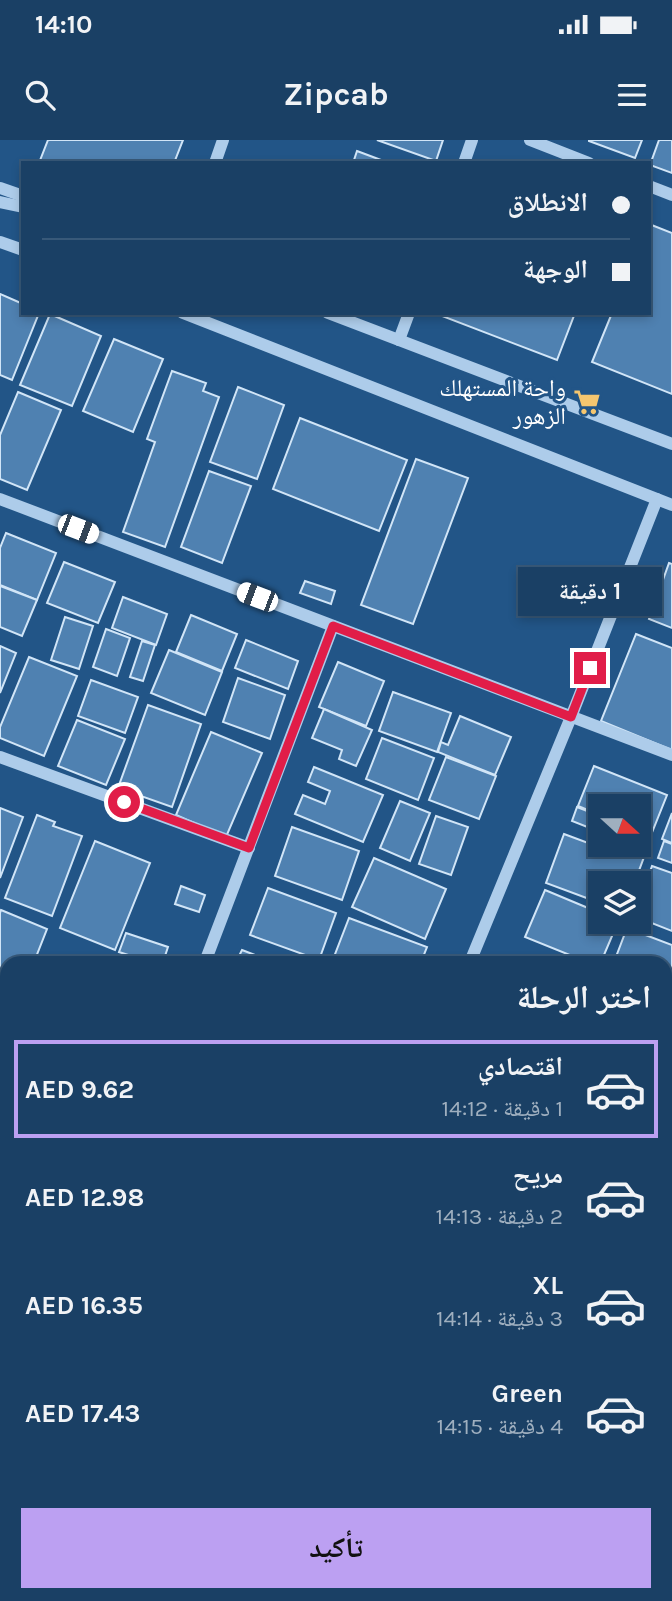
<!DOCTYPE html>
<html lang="ar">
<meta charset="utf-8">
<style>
:root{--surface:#1a4065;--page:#23476b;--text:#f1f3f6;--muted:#9fafbf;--line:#385979;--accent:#bca0f2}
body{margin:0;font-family:Karla,"Noto Naskh Arabic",sans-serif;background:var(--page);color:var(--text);direction:rtl;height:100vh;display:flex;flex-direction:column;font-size:26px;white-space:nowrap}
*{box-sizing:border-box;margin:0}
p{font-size:23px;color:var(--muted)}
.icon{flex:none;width:38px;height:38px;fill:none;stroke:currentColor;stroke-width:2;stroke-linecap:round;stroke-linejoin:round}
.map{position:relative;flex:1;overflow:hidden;direction:ltr}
.details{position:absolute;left:0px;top:816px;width:672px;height:646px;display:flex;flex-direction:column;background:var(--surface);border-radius:21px 21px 0 0;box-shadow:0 4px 10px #0003,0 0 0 2px var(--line);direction:rtl}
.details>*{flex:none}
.banner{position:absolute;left:21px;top:21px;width:630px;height:154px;border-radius:0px;box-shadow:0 4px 10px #0003,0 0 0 2px var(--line);direction:rtl;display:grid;align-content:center;height:154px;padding:0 21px;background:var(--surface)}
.needle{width:46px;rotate:111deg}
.controls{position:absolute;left:588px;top:654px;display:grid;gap:14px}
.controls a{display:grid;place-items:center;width:63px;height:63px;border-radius:0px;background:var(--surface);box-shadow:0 4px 10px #0003,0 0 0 2px var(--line);font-size:35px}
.end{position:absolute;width:32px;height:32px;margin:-16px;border:9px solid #e11d48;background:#fff;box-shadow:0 0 0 4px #fff}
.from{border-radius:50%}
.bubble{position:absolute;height:49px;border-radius:0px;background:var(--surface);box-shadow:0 4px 10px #0003,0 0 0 2px var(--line);font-size:23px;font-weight:700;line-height:49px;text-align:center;direction:rtl}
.car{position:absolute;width:21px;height:42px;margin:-21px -10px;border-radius:9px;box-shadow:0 0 5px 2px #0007;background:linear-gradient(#fff 24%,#345 0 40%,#fff 0 76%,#345 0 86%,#fff 0)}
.banner b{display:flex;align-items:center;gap:24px;height:66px;font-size:26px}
.banner b+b{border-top:2px solid var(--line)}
.banner i{width:18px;height:18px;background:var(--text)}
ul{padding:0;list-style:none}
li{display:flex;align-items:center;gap:21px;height:98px;margin:0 14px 10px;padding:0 7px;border:4px solid transparent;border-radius:0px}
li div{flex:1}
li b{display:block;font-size:26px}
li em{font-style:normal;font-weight:700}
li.on{border-color:var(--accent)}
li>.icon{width:63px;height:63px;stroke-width:1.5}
h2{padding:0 21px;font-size:32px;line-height:84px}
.cta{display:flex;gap:14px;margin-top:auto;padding:14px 21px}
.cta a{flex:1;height:80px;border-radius:0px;background:var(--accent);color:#111;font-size:28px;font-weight:700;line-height:80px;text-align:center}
.status{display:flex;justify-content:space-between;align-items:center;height:49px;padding:0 35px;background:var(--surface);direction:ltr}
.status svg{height:19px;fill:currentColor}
header{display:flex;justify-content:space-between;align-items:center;height:91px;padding:0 21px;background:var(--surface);font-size:32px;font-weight:700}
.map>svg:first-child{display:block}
.building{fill:#4f81b1;stroke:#d1e5f7;stroke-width:2}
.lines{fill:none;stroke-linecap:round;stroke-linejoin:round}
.minor{stroke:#adccea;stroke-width:12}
.route{stroke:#e11d48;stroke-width:9}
.labels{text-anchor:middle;stroke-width:6;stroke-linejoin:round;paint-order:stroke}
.poi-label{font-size:24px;fill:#fff;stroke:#225587;text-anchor:end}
</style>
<div class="status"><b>14:10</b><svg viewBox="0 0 49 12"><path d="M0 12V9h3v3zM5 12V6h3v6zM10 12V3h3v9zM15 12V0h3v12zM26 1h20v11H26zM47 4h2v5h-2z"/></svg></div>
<header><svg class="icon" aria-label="menu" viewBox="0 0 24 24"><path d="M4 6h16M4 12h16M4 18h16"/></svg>Zipcab<svg class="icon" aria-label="search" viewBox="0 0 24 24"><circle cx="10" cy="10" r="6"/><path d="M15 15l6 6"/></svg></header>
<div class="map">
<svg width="672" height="1461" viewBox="0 0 672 1461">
<rect width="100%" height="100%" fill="#225587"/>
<g class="building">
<path d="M48,0H183L174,23H39Z"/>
<path d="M377,0H443L436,21Z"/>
<path d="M589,0H642L635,18L589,1Z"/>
<path d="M659,0H672V33L650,25Z"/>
<path d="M357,11L389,23H353Z"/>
<path d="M649,84L672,93V254L592,222L612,173H649Z"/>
<path d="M0,154L23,164V173H39L12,240L0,235Z"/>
<path d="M443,173H575L557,220L442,176Z"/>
<path d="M50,174L101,196L72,266L20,245Z"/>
<path d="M114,199L163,219L133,292L83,271Z"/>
<path d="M172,231L206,243L203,251L219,257L165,407L123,392L155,302L147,299Z"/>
<path d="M238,247L284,265L257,339L210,322Z"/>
<path d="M18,252L61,270L27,350L0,339V295Z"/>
<path d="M300,278L407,320L379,391L273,349Z"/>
<path d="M416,319L468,338L413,484L361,465Z"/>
<path d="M209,331L251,346L222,423L181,407Z"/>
<path d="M6,393L56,413L37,460L0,445V408Z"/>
<path d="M64,422L115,442L98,483L47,463Z"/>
<path d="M669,423L672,424V488L649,479Z"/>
<path d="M305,441L335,451L331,464L300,453Z"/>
<path d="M0,446L37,460L22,496L0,487Z"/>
<path d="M123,457L167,474L156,505L112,488Z"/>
<path d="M191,475L237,494L222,531L176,512Z"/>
<path d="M65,477L93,486L79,529L51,520Z"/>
<path d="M106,489L130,498L117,536L93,527Z"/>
<path d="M636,494L672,508V610L601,581Z"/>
<path d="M246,500L298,521L288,549L235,528Z"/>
<path d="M142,501L155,505L143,541L130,537Z"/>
<path d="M0,506L16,513L0,553Z"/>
<path d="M169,510L222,532L205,575L151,553Z"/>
<path d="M29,517L77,536L44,616L0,598V587Z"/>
<path d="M338,522L384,541L366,586L319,567Z"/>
<path d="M238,538L285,555L270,599L223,582Z"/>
<path d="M91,540L138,557L125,593L78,576Z"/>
<path d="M393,552L451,573L437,612L379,591Z"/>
<path d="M148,565L201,584L172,667L118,648Z"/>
<path d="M324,569L372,590L356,626L339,619L342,610L312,598Z"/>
<path d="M460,576L511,597L495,635L438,612L441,602L448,605Z"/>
<path d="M77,580L125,599L106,645L58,626Z"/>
<path d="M211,592L262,613L226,697L176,675Z"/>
<path d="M382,598L434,618L418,660L366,639Z"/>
<path d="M446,617L496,636L479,679L429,660Z"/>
<path d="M594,626L667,655L651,695L639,691V667H600V675L578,666Z"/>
<path d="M314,627L383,655L363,702L295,674L303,655L325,664L330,651L308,642Z"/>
<path d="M400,661L430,673L410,721L380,708Z"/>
<path d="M577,667L600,676V692L572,681Z"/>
<path d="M0,668L23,677L0,738Z"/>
<path d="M672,673V703L662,699Z"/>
<path d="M37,675L55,682L53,686L82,696L52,776L5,758Z"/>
<path d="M436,676L468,687L451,735L419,724Z"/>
<path d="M292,687L359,711L342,760L275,736Z"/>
<path d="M639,691L651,696L647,707L639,703Z"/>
<path d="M564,694L604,709L605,705H614L644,717L634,744H600V763L546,743Z"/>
<path d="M95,701L150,723L115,810L60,788Z"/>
<path d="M664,701L672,704V723L658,718Z"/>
<path d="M374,718L446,749L425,799L352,767Z"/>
<path d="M652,726L672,733V791L639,778V761Z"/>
<path d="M181,746L205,755L199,772L175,764Z"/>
<path d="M268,748L336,773L319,820L250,795Z"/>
<path d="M545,750L600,773V782H618L601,822H587L525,797Z"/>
<path d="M1,770L47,789L34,822H7V863L0,860V773Z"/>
<path d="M349,778L427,807L421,822H332Z"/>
<path d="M627,788L672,805V863L665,860V822H614Z"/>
<path d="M126,793L168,807L163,822H150L119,812Z"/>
<path d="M242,810L273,822H236Z"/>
<path d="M665,874L672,876V907L665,926Z"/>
<path d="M5,931L7,932V986L0,984V944Z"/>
<path d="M0,985L7,988V1018L0,1015Z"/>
<path d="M0,1033L7,1035V1090L0,1110Z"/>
<path d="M665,1096L672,1099V1155L665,1152Z"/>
<path d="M665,1167L672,1170V1280L666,1295Z"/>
<path d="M7,1203V1251L0,1248V1220Z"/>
<path d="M0,1270L7,1272V1363L0,1360Z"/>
<path d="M672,1320V1378L665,1376V1339Z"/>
<path d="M665,1442L672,1445V1461H657L660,1454H665Z"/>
<path d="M273,1454H360L358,1461H270Z"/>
<path d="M376,1454H470L467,1461H373Z"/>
<path d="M518,1454H574L571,1461H515Z"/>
<path d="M584,1454H643L640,1461H582Z"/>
</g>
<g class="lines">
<g class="minor">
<path d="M530,0L589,23"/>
<path d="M215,23L223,0"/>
<path d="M464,23L472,0"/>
<path d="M649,46L672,55"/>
<path d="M0,48L23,56"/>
<path d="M0,62L23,67"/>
<path d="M0,102L23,110"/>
<path d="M183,173L672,365"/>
<path d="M328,173L672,304"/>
<path d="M399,200L409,173"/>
<path d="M0,359L672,615"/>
<path d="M0,617L249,708"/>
<path d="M205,822L333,486"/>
<path d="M470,822L571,577L657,359"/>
<path d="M0,881L7,884"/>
<path d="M665,998L672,980"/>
<path d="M0,1133L7,1135"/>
<path d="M0,1387L7,1389"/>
<path d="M665,1389L672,1392"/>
<path d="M0,1447L7,1450"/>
<path d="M19,1454L37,1461"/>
<path d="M188,1454L207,1461"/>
<path d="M486,1461L489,1454"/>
</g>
</g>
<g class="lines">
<path class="route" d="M124,662L249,708L333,486L571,577L590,528"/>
</g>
<defs>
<g id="supermarket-bare" transform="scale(2.1)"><path d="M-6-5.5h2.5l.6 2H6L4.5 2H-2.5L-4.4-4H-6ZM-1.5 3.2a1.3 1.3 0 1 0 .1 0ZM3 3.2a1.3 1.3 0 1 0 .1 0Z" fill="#f5c66f" stroke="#225587" stroke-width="2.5" paint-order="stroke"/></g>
</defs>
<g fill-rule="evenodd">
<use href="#supermarket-bare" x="587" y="262"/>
</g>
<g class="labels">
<g class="poi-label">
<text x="566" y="256">واحة المستهلك<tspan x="566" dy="28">الزهور</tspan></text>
</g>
</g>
</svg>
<div class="controls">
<a><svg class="needle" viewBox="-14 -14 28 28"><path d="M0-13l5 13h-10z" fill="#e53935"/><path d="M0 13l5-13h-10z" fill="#9fafbf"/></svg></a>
<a><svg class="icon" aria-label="layers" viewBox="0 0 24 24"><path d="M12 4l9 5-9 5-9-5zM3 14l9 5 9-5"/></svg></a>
</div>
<i class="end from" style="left:124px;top:662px"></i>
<i class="end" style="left:590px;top:528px"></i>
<div class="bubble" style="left:518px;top:427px;width:144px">1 دقيقة</div>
<i class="car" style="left:78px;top:389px;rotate:111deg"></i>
<i class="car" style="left:257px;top:457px;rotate:291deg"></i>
<div class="banner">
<b><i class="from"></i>الانطلاق</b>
<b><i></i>الوجهة</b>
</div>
<section class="details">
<h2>اختر الرحلة</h2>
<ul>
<li class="on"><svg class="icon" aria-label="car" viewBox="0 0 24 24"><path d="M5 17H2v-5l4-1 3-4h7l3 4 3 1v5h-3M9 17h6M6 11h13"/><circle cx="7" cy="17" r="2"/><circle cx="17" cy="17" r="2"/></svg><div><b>اقتصادي</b><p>1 دقيقة · 14:12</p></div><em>AED 9.62</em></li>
<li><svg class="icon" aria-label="car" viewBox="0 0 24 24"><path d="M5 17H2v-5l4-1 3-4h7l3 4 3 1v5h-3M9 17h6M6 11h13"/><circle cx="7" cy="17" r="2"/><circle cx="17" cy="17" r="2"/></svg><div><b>مريح</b><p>2 دقيقة · 14:13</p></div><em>AED 12.98</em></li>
<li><svg class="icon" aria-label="car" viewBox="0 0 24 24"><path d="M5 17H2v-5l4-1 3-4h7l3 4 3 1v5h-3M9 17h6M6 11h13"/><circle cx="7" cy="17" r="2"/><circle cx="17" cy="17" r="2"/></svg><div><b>XL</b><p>3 دقيقة · 14:14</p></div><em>AED 16.35</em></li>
<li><svg class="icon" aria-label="car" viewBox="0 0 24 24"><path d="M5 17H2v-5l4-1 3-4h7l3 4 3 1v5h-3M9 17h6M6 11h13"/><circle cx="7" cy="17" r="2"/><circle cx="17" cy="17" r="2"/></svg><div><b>Green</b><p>4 دقيقة · 14:15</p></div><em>AED 17.43</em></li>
</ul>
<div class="cta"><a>تأكيد</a></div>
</section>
</div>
